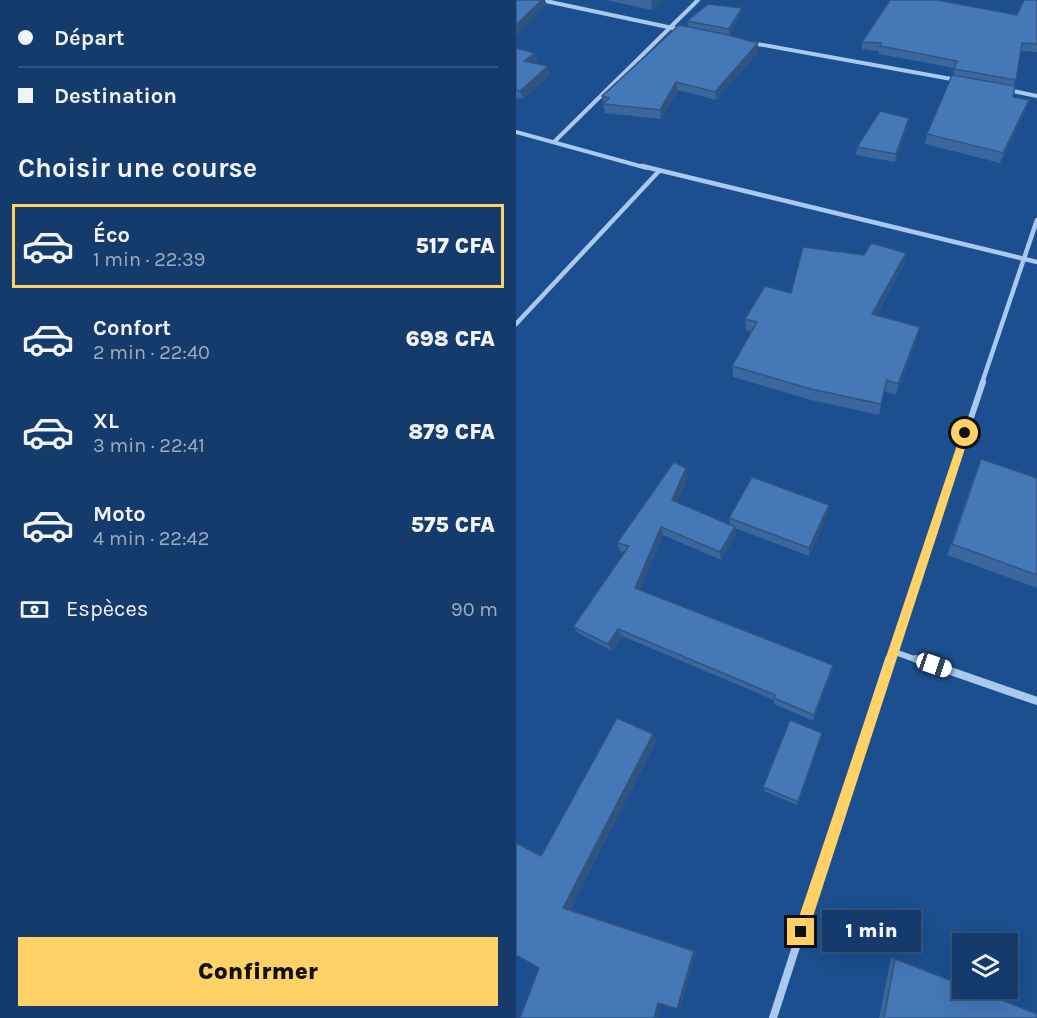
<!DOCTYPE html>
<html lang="fr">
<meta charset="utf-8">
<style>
:root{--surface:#143b6b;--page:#1d4271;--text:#f1f3f6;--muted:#9dadc1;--line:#33557e;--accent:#ffd166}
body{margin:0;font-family:Karla,sans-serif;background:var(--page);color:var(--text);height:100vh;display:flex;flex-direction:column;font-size:22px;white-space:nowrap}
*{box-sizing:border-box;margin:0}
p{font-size:20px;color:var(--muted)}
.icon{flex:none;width:33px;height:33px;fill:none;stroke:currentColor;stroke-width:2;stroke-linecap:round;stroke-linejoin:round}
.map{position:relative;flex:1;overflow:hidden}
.sheet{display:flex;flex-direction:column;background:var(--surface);width:516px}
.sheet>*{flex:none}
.banner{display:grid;align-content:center;height:132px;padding:0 18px;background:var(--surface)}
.buttons{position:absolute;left:436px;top:933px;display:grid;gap:12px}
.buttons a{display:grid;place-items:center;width:66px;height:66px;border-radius:0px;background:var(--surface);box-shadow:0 6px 24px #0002,0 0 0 2px var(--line);font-size:30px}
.end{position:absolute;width:27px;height:27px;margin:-14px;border:8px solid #ffd166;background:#111;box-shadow:0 0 0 3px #111}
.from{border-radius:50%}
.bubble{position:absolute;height:42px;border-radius:0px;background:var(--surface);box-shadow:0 6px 24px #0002,0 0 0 2px var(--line);font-size:20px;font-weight:800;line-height:42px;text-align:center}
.car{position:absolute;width:18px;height:36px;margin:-18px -9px;border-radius:8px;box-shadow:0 0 4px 2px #0007;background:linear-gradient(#fff 24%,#345 0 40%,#fff 0 76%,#345 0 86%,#fff 0)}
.banner b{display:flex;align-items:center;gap:21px;height:57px;font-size:22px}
.banner b+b{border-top:2px solid var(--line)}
.banner i{width:15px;height:15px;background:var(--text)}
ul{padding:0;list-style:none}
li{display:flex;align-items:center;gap:18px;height:84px;margin:0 12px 9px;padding:0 6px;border:3px solid transparent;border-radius:0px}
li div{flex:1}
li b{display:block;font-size:22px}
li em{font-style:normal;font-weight:800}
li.on{border-color:var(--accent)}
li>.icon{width:54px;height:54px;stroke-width:1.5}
h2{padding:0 18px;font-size:27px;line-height:72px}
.pay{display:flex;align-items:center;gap:15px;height:66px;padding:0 18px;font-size:22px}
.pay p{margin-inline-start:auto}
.action{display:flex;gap:12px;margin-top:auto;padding:12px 18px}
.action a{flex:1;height:69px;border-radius:0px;background:var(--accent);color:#111;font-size:24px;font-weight:800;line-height:69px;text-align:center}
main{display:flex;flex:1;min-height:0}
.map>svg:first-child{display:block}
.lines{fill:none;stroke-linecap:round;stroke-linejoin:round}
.street-far3{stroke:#a9c9ee;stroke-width:4}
.street-far2{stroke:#a9c9ee;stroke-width:4.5}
.street-far1{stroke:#a9c9ee;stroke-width:6}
.street{stroke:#a9c9ee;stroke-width:8}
.wall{fill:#3a679d}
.shaded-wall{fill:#305480}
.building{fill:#4478b7;stroke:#305480;stroke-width:1.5}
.route{fill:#ffd166}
</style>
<main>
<section class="sheet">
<div class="banner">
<b><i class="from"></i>Départ</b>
<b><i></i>Destination</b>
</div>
<h2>Choisir une course</h2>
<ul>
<li class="on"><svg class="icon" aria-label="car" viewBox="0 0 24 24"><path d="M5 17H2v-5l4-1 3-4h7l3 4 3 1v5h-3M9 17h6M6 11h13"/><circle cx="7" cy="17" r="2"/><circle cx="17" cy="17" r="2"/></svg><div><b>Éco</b><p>1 min · 22:39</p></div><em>517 CFA</em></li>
<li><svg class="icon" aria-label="car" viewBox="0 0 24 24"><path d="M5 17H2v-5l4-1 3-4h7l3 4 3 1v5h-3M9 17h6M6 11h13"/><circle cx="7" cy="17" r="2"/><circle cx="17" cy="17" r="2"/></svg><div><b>Confort</b><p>2 min · 22:40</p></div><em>698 CFA</em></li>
<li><svg class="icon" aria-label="car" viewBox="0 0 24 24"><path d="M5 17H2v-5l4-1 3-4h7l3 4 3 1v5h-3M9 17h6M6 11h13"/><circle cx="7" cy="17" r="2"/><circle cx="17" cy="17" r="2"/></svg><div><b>XL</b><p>3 min · 22:41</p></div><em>879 CFA</em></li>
<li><svg class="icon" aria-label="car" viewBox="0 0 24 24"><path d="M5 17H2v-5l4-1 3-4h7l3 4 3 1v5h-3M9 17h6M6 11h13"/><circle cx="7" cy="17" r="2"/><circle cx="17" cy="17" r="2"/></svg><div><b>Moto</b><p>4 min · 22:42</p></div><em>575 CFA</em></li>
</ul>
<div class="pay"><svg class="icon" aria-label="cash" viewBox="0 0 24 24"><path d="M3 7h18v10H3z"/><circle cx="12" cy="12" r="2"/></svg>Espèces<p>90 m</p></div>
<div class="action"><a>Confirmer</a></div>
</section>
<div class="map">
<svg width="521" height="1018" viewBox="0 0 521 1018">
<rect width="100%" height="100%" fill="#1b4f8f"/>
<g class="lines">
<g class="street-far3">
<path d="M25,0L166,30"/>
<path d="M236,43L441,80"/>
<path d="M492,90L521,96"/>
<path d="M0,132L131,168"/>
<path d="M39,141L182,0"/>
</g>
<g class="street-far2">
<path d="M126,166L521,262"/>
<path d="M0,324L143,171"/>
<path d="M466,383L521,220"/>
</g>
<g class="street-far1">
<path d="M376,651L404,661"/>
<path d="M373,661L467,382"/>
</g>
<g class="street">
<path d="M400,659L521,701"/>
<path d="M257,1018L373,659"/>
</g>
</g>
<g class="wall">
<path d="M90,0H147L136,10Z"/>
<path d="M521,0V52L505,51L498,86L497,97L510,110L484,163L409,144L411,134L437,75L438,68L363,54V51L346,49V42L501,15Z"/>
<path d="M226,8V13L213,35L242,52L200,100L162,90L145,119L89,113L86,96L172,27L171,21Z"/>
<path d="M0,48L22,61L19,63L34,75L7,99L0,98Z"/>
<path d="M393,118L391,126L379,162L340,155L341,147Z"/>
<path d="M390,253L388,265L360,315L401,338L380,395L368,391L363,415L295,400L217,377L216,366L235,332L230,330L229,319L275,293L348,255Z"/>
<path d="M465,459L521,478V588L431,555L460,471Z"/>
<path d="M172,477L161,502L214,525L213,518L312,514L293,556L219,528L220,535L205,560L147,535L124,590L317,665L316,671L297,721L258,704V700L106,636L96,651L62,633L57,627L109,552L104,551L101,543Z"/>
<path d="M306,733L281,805L248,791L247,787Z"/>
<path d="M375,958L379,959L521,1018H363Z"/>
</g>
<g class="shaded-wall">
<path d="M26,0H29L31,5L0,36V25Z"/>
<path d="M137,0H147L136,10L135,1Z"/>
<path d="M226,8V13L213,35V29Z"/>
<path d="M242,43V52L200,100L199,92Z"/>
<path d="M19,53L22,61L11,70L8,61Z"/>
<path d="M32,66L34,75L7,99L4,91Z"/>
<path d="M160,82L162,90L145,119L144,110Z"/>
<path d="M513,100L510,110L484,163L487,153Z"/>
<path d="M393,118L391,126L379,162L380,154Z"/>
<path d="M390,253L388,265L354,325L356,314Z"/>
<path d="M404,327L401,338L380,395L382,384Z"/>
<path d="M170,468L172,477L158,509L156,500Z"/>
<path d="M313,505L312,514L293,556V548Z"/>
<path d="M145,527L147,535L122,595L119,588Z"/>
<path d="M219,527L220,535L205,560L204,552Z"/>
<path d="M102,629L106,636L96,651L92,644Z"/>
<path d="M317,665L316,671L297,721L298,715Z"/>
<path d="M306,733L305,738L281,805L282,802Z"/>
<path d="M137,734L141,741L55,909L181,951L165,1006L161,1009L47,908Z"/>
<path d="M0,841L34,859L25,856L0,843Z"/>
<path d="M147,1000L142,1018H138L142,1003Z"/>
</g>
<g class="building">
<path d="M0,0H26L0,25Z"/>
<path d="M374,0H421L501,15L508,0H521V44L506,43L500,80L438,69L441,61L364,46L365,43L346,42Z"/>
<path d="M192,4L226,8L213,29L171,21Z"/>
<path d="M163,25L208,34L242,43L199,92L160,82L144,110L87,104L93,98L86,96Z"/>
<path d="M0,48L19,53L8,61L32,66L4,91L0,90Z"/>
<path d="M436,75L499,86L497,97L513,100L487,153L411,134Z"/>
<path d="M364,111L393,118L380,154L341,147Z"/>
<path d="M355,243L390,253L356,314L404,327L382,384L371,380L365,404L295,389L216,366L241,322L229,319L249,286L275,293L287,247L348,255Z"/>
<path d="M465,459L521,478V575L436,544Z"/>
<path d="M158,462L170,468L156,500L219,527L204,552L145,527L119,588L317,665L298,715L258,698L259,695L102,629L92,644L57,627L113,546L101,543Z"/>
<path d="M236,477L313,505L293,548L213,518Z"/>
<path d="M101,718L137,734L47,908L178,951L161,1009L142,1003L138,1018H4L23,968L0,955V843L25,856Z"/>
<path d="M274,720L306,733L282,802L247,787Z"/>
<path d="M379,959L447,985V988H456L521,1014V1018H368Z"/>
</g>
<path class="route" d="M449,429L454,433L292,932L290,936L285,938L280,936L278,932L445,433Z"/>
</svg>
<div class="buttons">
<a><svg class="icon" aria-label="layers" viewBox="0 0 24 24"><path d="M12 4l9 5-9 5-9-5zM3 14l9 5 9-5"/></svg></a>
</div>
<i class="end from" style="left:449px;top:433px"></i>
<i class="end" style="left:285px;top:932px"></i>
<div class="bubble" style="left:306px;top:910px;width:99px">1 min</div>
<i class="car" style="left:418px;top:665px;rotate:109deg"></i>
</div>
</main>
